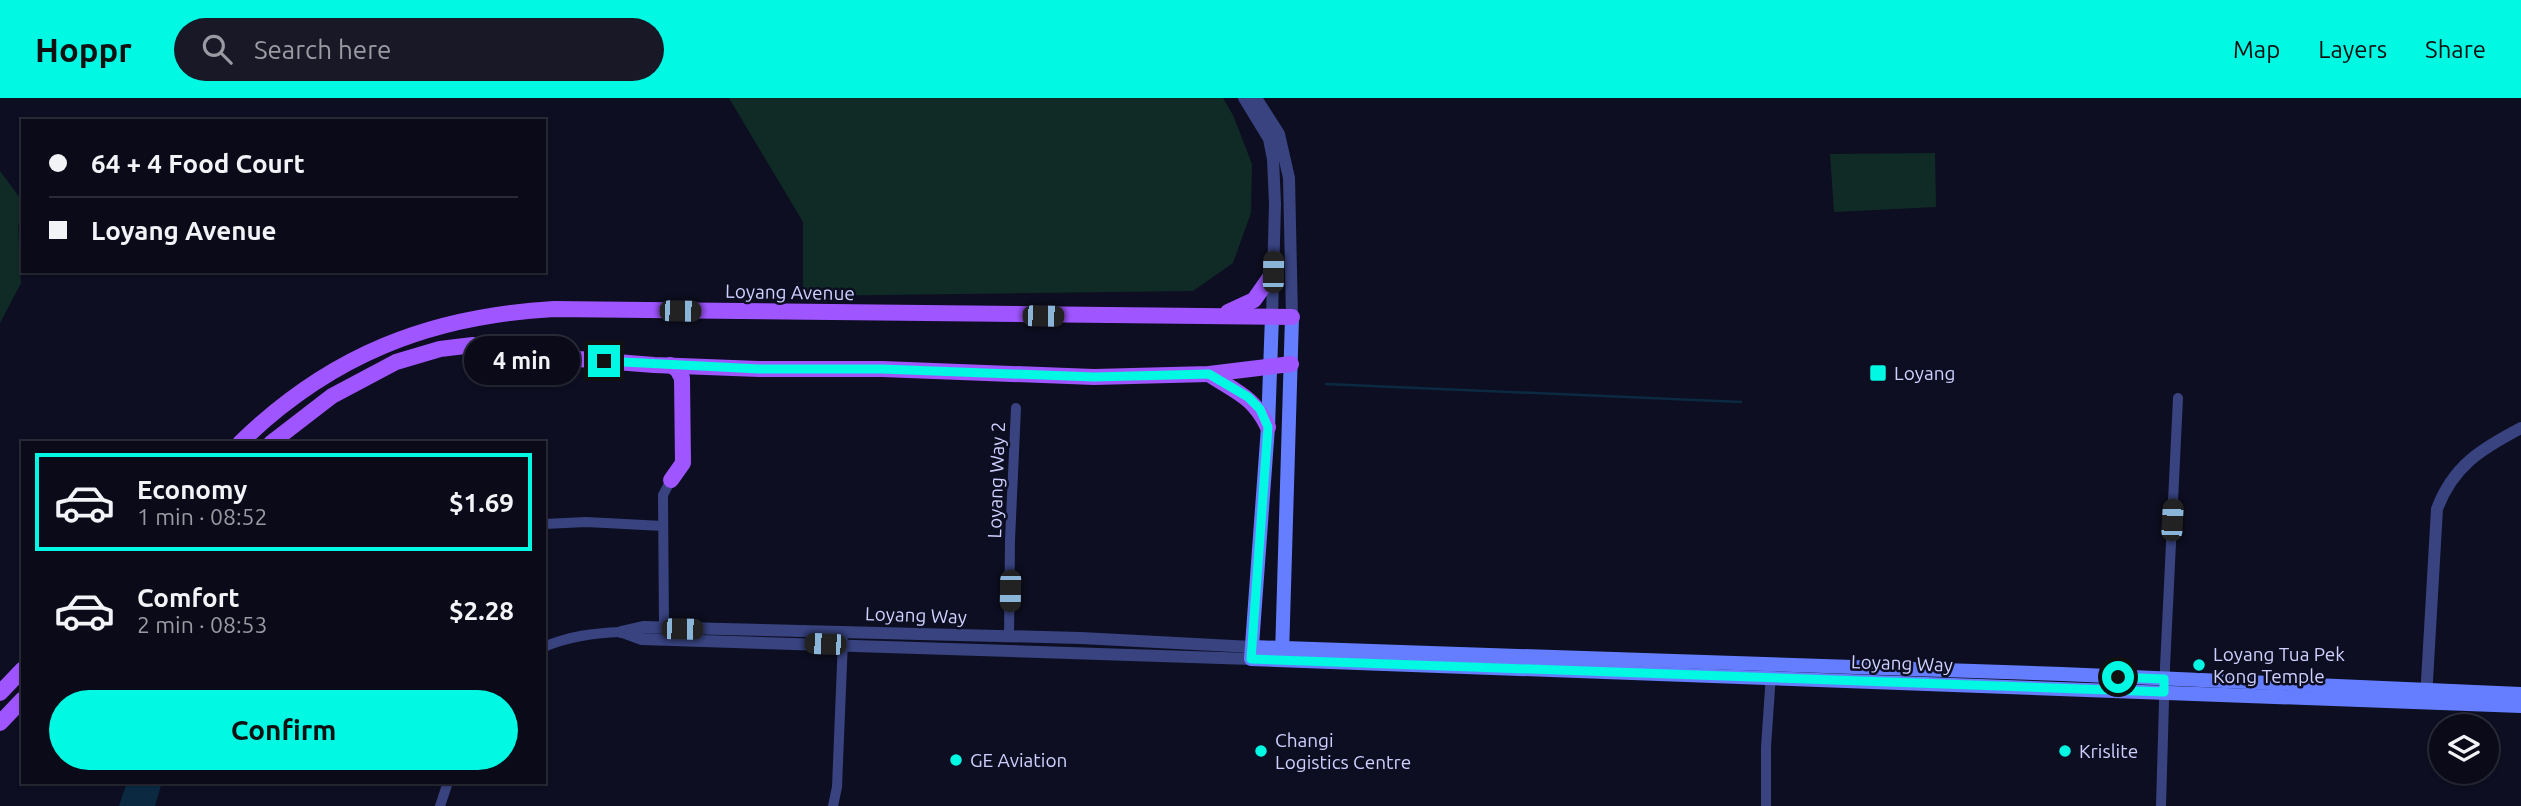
<!DOCTYPE html>
<meta charset="utf-8">
<style>
:root{--surface:#0a0a19;--page:#181826;--text:#f1f3f6;--muted:#999aa2;--line:#2a2b38;--accent:#01f8e2}
body{margin:0;font-family:Ubuntu,sans-serif;background:var(--page);color:var(--text);height:100vh;display:flex;flex-direction:column;font-size:26px;white-space:nowrap}
*{box-sizing:border-box;margin:0}
p{font-size:23px;color:var(--muted)}
.icon{flex:none;width:38px;height:38px;fill:none;stroke:currentColor;stroke-width:2;stroke-linecap:round;stroke-linejoin:round}
.map{position:relative;flex:1;overflow:hidden}
.side{position:absolute;left:21px;top:343px;width:525px;height:343px;display:flex;flex-direction:column;background:var(--surface);border-radius:0px;box-shadow:0 2px 5px #0004,0 0 0 2px var(--line)}
.side>*{flex:none}
.top-card{position:absolute;left:21px;top:21px;width:525px;height:154px;border-radius:0px;box-shadow:0 2px 5px #0004,0 0 0 2px var(--line);display:grid;align-content:center;height:154px;padding:0 28px;background:var(--surface)}
.buttons{position:absolute;left:2429px;top:616px;display:grid;gap:14px}
.buttons a{display:grid;place-items:center;width:70px;height:70px;border-radius:50%;background:var(--surface);box-shadow:0 2px 5px #0004,0 0 0 2px var(--line);font-size:35px}
.end{position:absolute;width:32px;height:32px;margin:-16px;border:9px solid #01f8e2;background:#111;box-shadow:0 0 0 4px #111}
.from{border-radius:50%}
.bubble{position:absolute;height:49px;border-radius:24px;background:var(--surface);box-shadow:0 2px 5px #0004,0 0 0 2px var(--line);font-size:23px;font-weight:600;line-height:49px;text-align:center}
.car{position:absolute;width:21px;height:42px;margin:-21px -10px;border-radius:9px;box-shadow:0 0 5px 2px #0007;background:linear-gradient(#222 24%,#8ab4d8 0 40%,#222 0 76%,#8ab4d8 0 86%,#222 0)}
.top-card b{display:flex;align-items:center;gap:24px;height:66px;font-size:26px}
.top-card b+b{border-top:2px solid var(--line)}
.top-card i{width:18px;height:18px;background:var(--text)}
ul{padding:12px 0 0;list-style:none}
li{display:flex;align-items:center;gap:21px;height:98px;margin:0 14px 10px;padding:0 14px;border:4px solid transparent;border-radius:0px}
li div{flex:1}
li b{display:block;font-size:26px}
li em{font-style:normal;font-weight:600}
li.active{border-color:var(--accent)}
li>.icon{width:63px;height:63px;stroke-width:1.5}
.primary-button{display:flex;gap:14px;margin-top:auto;padding:14px 28px}
.primary-button a{flex:1;height:80px;border-radius:42px;background:var(--accent);color:#111;font-size:28px;font-weight:600;line-height:80px;text-align:center}
header{display:flex;align-items:center;gap:42px;box-sizing:border-box;height:98px;padding:0 35px;background:var(--accent);color:#111}
header strong{font-size:33px}
nav{display:flex;gap:38px;margin-inline-start:auto;font-size:24px}
.search{width:490px;height:63px;background:var(--page);display:flex;align-items:center;gap:18px;box-sizing:border-box;padding:0 24px;border-radius:38px;color:var(--muted);font-size:26px}
.map>svg:first-child{display:block}
.green{fill:#102b25}
.water{fill:#0b2a42}
.lines{fill:none;stroke-linecap:round;stroke-linejoin:round}
.stream{stroke:#0b2a42;stroke-width:2.5}
.minor{stroke:#384380;stroke-width:10}
.tertiary{stroke:#384380;stroke-width:12}
.secondary{stroke:#657eff;stroke-width:14}
.primary{stroke:#9f55ff;stroke-width:16}
.route{stroke:#01f8e2;stroke-width:9}
.poi-dot{fill:#01f8e2;stroke:#0d0e21;stroke-width:2.5}
.labels{text-anchor:middle;stroke-width:5;stroke-linejoin:round;paint-order:stroke}
.street-label{font-size:19px;fill:#ced1ff;stroke:#0d0e21}
.poi-label{font-size:19px;fill:#ced1ff;stroke:#0d0e21;text-anchor:start}
</style>
<header>
<strong>Hoppr</strong>
<div class="search"><svg class="icon" aria-label="search" viewBox="0 0 24 24"><circle cx="10" cy="10" r="6"/><path d="M15 15l6 6"/></svg>Search here</div>
<nav><a>Map</a><a>Layers</a><a>Share</a></nav>
</header>
<div class="map">
<svg width="2521" height="708" viewBox="0 0 2521 708">
<rect width="100%" height="100%" fill="#0d0e21"/>
<g class="green">
<path d="M729,0H1223L1233,17L1252,66L1251,115L1233,165L1193,193L803,198V124Z"/>
<path d="M1935,55L1936,109L1834,114L1830,56Z"/>
<path d="M0,73L23,104V134L18,126L21,185L0,225Z"/>
</g>
<path class="water" d="M127,684H162L155,708H119Z"/>
<g class="lines">
<path class="stream" d="M1326,286L1741,304"/>
<g class="minor">
<path d="M544,426L586,424L663,428"/>
<path d="M664,530L663,397L671,382"/>
<path d="M1009,539L1010,442L1016,310"/>
<path d="M544,549C569,538 594,535 621,534"/>
<path d="M440,708L448,684"/>
<path d="M833,708L837,689L843,542"/>
<path d="M1766,708V649L1771,576"/>
<path d="M2161,708L2165,569L2178,300"/>
</g>
<g class="tertiary">
<path d="M1244,0L1269,41L1273,61L1275,106L1272,218"/>
<path d="M1256,0L1279,36L1289,80L1292,219"/>
<path d="M621,534L643,529L1081,540L1252,549"/>
<path d="M623,534L642,541L1251,561"/>
<path d="M2426,600L2437,411C2453,368 2481,351 2521,330"/>
</g>
<g class="secondary">
<path d="M1272,218L1268,329L1251,561L2521,608"/>
<path d="M1252,549L2062,576L2521,596"/>
<path d="M1282,557L1292,219"/>
</g>
<g class="primary">
<path d="M1228,214L1254,202L1273,175"/>
<path d="M670,267L677,271L682,280L683,365L671,382"/>
<path d="M1209,276C1236,294 1253,298 1268,329"/>
<path d="M240,345C330,257 430,218 554,211L1292,219"/>
<path d="M271,345L332,298L396,264L440,251L473,247L528,257L654,267L759,271H882L1094,279L1209,276L1291,266"/>
<path d="M0,595L23,571"/>
<path d="M0,625L23,601"/>
</g>
</g>
<g class="lines">
<path class="route" d="M604,263L759,271H882L1094,279L1209,276L1248,299L1260,311L1268,329L1251,561L2164,594V581L2118,579"/>
</g>
<g class="poi-dot">
<rect x="1869" y="266" width="18" height="18" rx="3.5"/>
<circle cx="2199" cy="567" r="7"/>
<circle cx="1261" cy="653" r="7"/>
<circle cx="2065" cy="653" r="7"/>
<circle cx="956" cy="662" r="7"/>
</g>
<g class="labels">
<g class="street-label">
<text transform="translate(790 194) rotate(1)" y="7">Loyang Avenue</text>
<text transform="translate(996 382) rotate(-88)" y="7">Loyang Way 2</text>
<text transform="translate(916 517) rotate(2)" y="7">Loyang Way</text>
<text transform="translate(1902 565) rotate(2)" y="7">Loyang Way</text>
</g>
<g class="poi-label">
<text x="1894" y="282">Loyang</text>
<text x="2213" y="563">Loyang Tua Pek<tspan x="2213" dy="22">Kong Temple</tspan></text>
<text x="1275" y="649">Changi<tspan x="1275" dy="22">Logistics Centre</tspan></text>
<text x="2079" y="660">Krislite</text>
<text x="970" y="669">GE Aviation</text>
</g>
</g>
</svg>
<div class="buttons">
<a><svg class="icon" aria-label="layers" viewBox="0 0 24 24"><path d="M12 4l9 5-9 5-9-5zM3 14l9 5 9-5"/></svg></a>
</div>
<i class="end from" style="left:2118px;top:579px"></i>
<i class="end" style="left:604px;top:263px"></i>
<div class="bubble" style="left:464px;top:238px;width:116px">4 min</div>
<i class="car" style="left:1273px;top:174px;rotate:1deg"></i>
<i class="car" style="left:680px;top:213px;rotate:91deg"></i>
<i class="car" style="left:1043px;top:218px;rotate:91deg"></i>
<i class="car" style="left:2172px;top:422px;rotate:3deg"></i>
<i class="car" style="left:1010px;top:493px;rotate:181deg"></i>
<i class="car" style="left:682px;top:531px;rotate:91deg"></i>
<i class="car" style="left:825px;top:546px;rotate:272deg"></i>
<div class="top-card">
<b><i class="from"></i>64 + 4 Food Court</b>
<b><i></i>Loyang Avenue</b>
</div>
<section class="side">
<ul>
<li class="active"><svg class="icon" aria-label="car" viewBox="0 0 24 24"><path d="M5 17H2v-5l4-1 3-4h7l3 4 3 1v5h-3M9 17h6M6 11h13"/><circle cx="7" cy="17" r="2"/><circle cx="17" cy="17" r="2"/></svg><div><b>Economy</b><p>1 min · 08:52</p></div><em>$1.69</em></li>
<li><svg class="icon" aria-label="car" viewBox="0 0 24 24"><path d="M5 17H2v-5l4-1 3-4h7l3 4 3 1v5h-3M9 17h6M6 11h13"/><circle cx="7" cy="17" r="2"/><circle cx="17" cy="17" r="2"/></svg><div><b>Comfort</b><p>2 min · 08:53</p></div><em>$2.28</em></li>
</ul>
<div class="primary-button"><a>Confirm</a></div>
</section>
</div>
